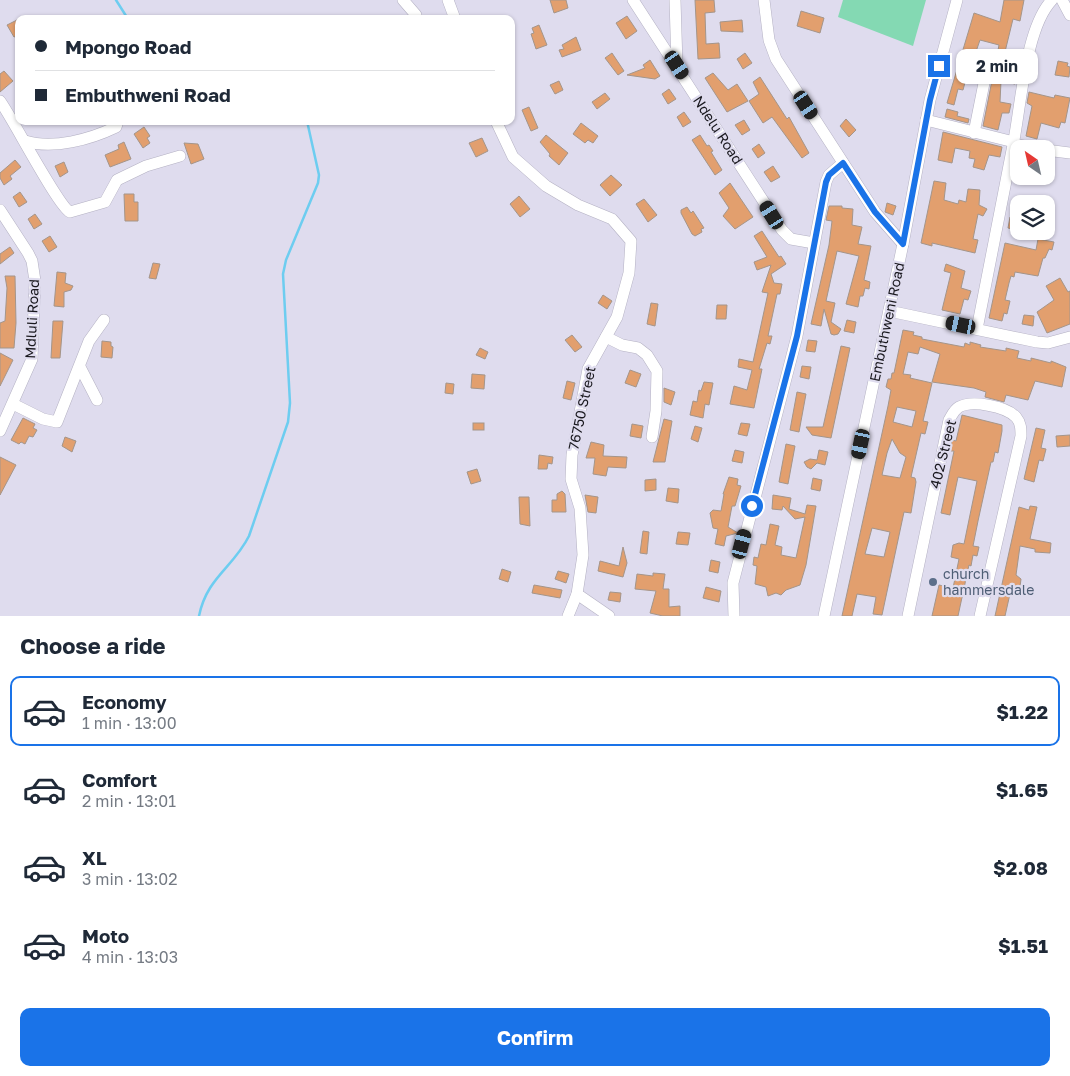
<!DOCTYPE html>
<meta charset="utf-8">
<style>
:root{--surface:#fff;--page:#f2f2f3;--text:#1f2937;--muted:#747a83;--line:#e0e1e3;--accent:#1a73e8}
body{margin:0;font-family:"Golos Text",sans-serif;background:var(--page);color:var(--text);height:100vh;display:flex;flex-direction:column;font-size:19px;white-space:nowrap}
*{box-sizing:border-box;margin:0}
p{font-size:16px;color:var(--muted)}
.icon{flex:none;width:28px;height:28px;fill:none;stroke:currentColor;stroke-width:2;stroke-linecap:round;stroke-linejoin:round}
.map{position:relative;height:616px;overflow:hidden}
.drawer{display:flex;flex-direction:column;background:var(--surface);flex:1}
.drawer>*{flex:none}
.banner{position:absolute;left:15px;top:15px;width:500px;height:110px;border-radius:10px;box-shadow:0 1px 4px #0004;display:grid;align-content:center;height:110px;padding:0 20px;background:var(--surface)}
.needle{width:32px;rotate:326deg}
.buttons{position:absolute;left:1010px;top:140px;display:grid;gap:10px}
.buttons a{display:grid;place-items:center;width:45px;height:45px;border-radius:10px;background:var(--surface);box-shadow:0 1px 4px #0004;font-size:25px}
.end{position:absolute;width:22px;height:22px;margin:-11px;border:6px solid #1a73e8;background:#fff;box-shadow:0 0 0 2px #fff}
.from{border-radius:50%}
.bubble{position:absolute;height:35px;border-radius:10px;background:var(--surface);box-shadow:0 1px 4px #0004;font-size:16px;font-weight:700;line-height:35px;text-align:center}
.car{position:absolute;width:15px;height:30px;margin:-15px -8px;border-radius:6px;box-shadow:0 0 4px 1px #0007;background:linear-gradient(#222 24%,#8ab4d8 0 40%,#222 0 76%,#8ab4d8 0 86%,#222 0)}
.banner b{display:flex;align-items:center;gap:18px;height:48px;font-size:19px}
.banner b+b{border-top:1px solid var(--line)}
.banner i{width:12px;height:12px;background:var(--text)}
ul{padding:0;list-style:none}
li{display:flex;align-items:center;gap:15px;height:70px;margin:0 10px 8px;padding:0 10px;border:2px solid transparent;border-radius:10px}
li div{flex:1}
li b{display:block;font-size:19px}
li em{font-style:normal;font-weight:700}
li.on{border-color:var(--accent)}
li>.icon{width:45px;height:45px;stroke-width:1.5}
h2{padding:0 20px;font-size:22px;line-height:60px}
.primary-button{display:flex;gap:10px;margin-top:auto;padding:10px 20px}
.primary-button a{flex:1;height:58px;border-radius:10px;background:var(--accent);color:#fff;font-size:20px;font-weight:700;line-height:58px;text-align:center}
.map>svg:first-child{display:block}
.green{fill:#84d9b3}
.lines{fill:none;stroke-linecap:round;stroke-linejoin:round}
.stream{stroke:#6dcdf0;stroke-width:2.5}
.building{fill:#e29f6e;stroke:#a4958a;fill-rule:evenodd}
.minor-casing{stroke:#b4b1c3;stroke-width:12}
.minor{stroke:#fff;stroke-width:11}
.route{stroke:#1a73e8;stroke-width:6}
.service-dot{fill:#5c6f8a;stroke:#dfdcee;stroke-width:2}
.labels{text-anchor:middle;stroke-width:4.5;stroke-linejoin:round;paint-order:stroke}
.street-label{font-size:14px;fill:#19181e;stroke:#dfdcee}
.service-label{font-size:14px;fill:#4e5e75;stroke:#dfdcee;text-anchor:start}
</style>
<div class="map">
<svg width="1070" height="616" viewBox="0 0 1070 616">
<rect width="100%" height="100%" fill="#dfdcee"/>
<path class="green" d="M843,0H926L913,46L838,17Z"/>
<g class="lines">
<g class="stream">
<path d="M116,0L128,19"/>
<path d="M199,616C207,577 233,568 249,536L288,422L290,403L283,274L286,260L318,183L319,175L307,121"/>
</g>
</g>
<g class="building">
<path d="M550,0H566L568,8L554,13Z"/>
<path d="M695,0H714L715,12L705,13L706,44L719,43L720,58L698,59Z"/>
<path d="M1004,0H1024L1020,21L1013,19L1003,60L1010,58L1020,60L1015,84L1001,81L1000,102L1011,104L1009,113H1002L998,130L983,126L999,45L980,40L971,66L974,67L971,76L967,75L963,90L958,89L954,105L947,103L974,13L1000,22Z"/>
<path d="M801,11L824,18L820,33L797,26Z"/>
<path d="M627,16L637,31L626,39L616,23Z"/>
<path d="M19,19V35L14,37L7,25Z"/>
<path d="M742,20L743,32L721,31L720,22Z"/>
<path d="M539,25L547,45L536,49L531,34L534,33L532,28Z"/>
<path d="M576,37L581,50L562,57L559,50L564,49L562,45Z"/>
<path d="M612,53L624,71L618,75L605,58Z"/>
<path d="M745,53L752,63L743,69L737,59Z"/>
<path d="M650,60L660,76L655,79L627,75L645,68L643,65Z"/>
<path d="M1058,61L1068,63L1067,66L1070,67L1069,77L1055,75Z"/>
<path d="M4,71L13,81L0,92V74Z"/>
<path d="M713,73L728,90L737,84L748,101L727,112L705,78Z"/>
<path d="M760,77L787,119L789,117L809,153L802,158L772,117L763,123L749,101L759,94L753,82Z"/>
<path d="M559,81L563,90L555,94L550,85Z"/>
<path d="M669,89L676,99L668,104L662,94Z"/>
<path d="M1029,92L1054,98L1055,95L1070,98L1065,123L1061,122L1059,128L1041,123L1037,139L1026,136L1032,106L1027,103Z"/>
<path d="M605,93L610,99L597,109L592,102Z"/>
<path d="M529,107L538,128L531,131L522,110Z"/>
<path d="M947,109L958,112L957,116L969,119L968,123L945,117Z"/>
<path d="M684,112L691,122L683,127L677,117Z"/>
<path d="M846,119L856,130L849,137L840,126Z"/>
<path d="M744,120L750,130L742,135L735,125Z"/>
<path d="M581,123L598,136L593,143L588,140L585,143L573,134Z"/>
<path d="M144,127L150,136L147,138L150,143L143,148L134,134Z"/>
<path d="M943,132L1002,147L1000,157L989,155L984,170L973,167L975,159L969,158L970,151L955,148L952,163L938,160Z"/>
<path d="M546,135L568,153L559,165L549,156L550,154L540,142Z"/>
<path d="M700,135L707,146L709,145L713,151L711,152L722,170L715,175L692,140Z"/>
<path d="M482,138L488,151L476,157L469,143Z"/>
<path d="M124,142L131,159L110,167L105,155L119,149L118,145Z"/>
<path d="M184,143L198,144L204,159L191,164Z"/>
<path d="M759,144L765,153L758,158L752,149Z"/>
<path d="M15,160L21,167L10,176L12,179L4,185L0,178V173Z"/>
<path d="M64,162L68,172L60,177L55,166Z"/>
<path d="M773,166L780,177L771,182L764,172Z"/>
<path d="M611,175L622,185L610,196L600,185Z"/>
<path d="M934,181L946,183L944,200L958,204L959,200L966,202L968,189L980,190L979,205L987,209L983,216L978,214L973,239L978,240L975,253L932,243V246L921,243Z"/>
<path d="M730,183L753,217L735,229L723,216L729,208L719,193Z"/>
<path d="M20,192L27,202L19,207L13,197Z"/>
<path d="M124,194H134V202H138V221H125Z"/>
<path d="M519,196L530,209L520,217L510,204Z"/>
<path d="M644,199L657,215L648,222L636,204Z"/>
<path d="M887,203L896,206L893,215L885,212Z"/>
<path d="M829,206H842V208L853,209L852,225L862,227L858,244L871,246L864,280L870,282L869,289L865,288L863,296H860L858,307L846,304L859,256L837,251L826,301L835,303L831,322L841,329L838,334L834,335L831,334L824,309L821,326L811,324L829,245L832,221L826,220Z"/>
<path d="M687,207L691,213L693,211L704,228L701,229L702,232L695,236L692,234L681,213V210Z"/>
<path d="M35,214L42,224L34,229L28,219Z"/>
<path d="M1010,217L1019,219V231L1008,228Z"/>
<path d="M762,231L779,257L781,256L786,264L771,274L774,283L782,284L780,294H777L768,336H772L770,344L767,343L759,369H762L754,408L730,404L734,386L747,390L752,370L738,367L739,359L753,362L768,293L762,292L771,265L757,270L754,262L767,257L754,236Z"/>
<path d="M50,236L57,247L49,252L42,241Z"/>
<path d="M1038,239L1054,242L1052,250L1049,249L1045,258H1043L1038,276L1015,272L1014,277L1011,276L1009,283L1005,300L1010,301L1007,314L1004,313L1002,321L989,318L1005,243L1036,250Z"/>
<path d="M10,247L14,253L0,264V254Z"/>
<path d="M153,263L160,264L156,279L149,278Z"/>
<path d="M946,264L965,271L961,288L971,291L968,300L964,299L960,314L942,310L951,273L944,271Z"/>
<path d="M57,272L66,273L65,283L73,286L71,290L64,292V307L54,306Z"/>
<path d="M5,276H15L16,323L14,348H0V323L5,321L7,288Z"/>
<path d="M1060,278L1068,292L1070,291V324L1047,333L1037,312L1054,300L1046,286Z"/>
<path d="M603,295L612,301L607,309L598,303Z"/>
<path d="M651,303L658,304L655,326L647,324Z"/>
<path d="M717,305H727L726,319H716Z"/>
<path d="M1024,315L1034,316L1033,326L1022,324Z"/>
<path d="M847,320L856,322L854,333L844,331Z"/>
<path d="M53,321H63L60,358H51Z"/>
<path d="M903,330L914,332L913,335L922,337V339L964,347L965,343L970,345V342L981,345L980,347L1006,351V348L1019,351L1017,358L1031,361V358L1051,363V361L1066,367L1062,387L1035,381L1028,400L1006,395L1004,402L985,397L986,392L974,388L932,382L940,354L920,347L918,354L908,352L903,374L911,375L910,378L932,383L923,421L928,422L925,434L921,433L911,477L915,478L916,482L911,513L904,512L882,615L873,614L876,597L857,594L852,616H842L888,406L891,390L886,387L888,379H891L892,373H894ZM897,407L916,411L912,427L893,422ZM892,439L900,453L906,457L900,478L882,475L887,453ZM872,528L890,532L884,557L865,554Z"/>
<path d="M572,335L582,347L575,352L565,340Z"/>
<path d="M808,340L817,341L815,352L806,351Z"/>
<path d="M102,341L111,342V346L113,347L112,358L101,357Z"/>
<path d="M841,346L850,348L831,438L812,435L806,427H823Z"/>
<path d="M480,348L488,352L485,359L476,355Z"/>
<path d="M0,353L13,360L0,386Z"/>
<path d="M802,366L811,367L809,379L800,377Z"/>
<path d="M630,370L641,374L636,387L625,383Z"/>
<path d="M472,374L485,375L484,389L471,388Z"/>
<path d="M567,381L575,383L571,400L563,398Z"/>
<path d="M704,382L713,383L709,405L705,404L703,418L690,415L693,401L697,402L699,390L701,391Z"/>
<path d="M446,383L454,384L453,394L445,393Z"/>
<path d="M664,388L675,392L671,405L664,402Z"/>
<path d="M797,392L806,394L799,432L790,430Z"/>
<path d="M962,415L1002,425V431L998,453L995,452L993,462H991L978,521L973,546L979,547L977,556L973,555L971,566L969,565L958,616H932L939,585L953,588L959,559L951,557L953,545L959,543L964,544L977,481L958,477L950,515L941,513L954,451H950L952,440L956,441Z"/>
<path d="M23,418L35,424L33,428L37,430L33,437L29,436L25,444L21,442L19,444L11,440Z"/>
<path d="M664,419L672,421L665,462H653Z"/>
<rect x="473" y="423" width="11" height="7"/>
<path d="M741,423L750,424L747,436L738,434Z"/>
<path d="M632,424L643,426L641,438L630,436Z"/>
<path d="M695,426L702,428L698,442L691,439Z"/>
<path d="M1036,428L1045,430L1041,448L1046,449L1043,461L1039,460L1034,482L1024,479Z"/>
<path d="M1070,435V446L1057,447L1056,436Z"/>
<path d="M65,437L76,441L72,452L62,446Z"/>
<path d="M591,442L604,445L603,456L627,457L626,468L608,467L606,476L593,474L595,458H586Z"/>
<path d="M786,444L795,446L788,484L779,482Z"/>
<path d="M735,450L744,452L742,463L732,461Z"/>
<path d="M819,450L828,452L825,465L817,463L811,469L807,467L804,462L810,459L817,460Z"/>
<path d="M539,455L553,457L552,464L548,463L547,469H538Z"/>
<path d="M0,457L16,465L0,495Z"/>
<path d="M477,469L481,481L471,484L467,472Z"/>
<path d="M729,477L738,479L737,485L741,486L735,506H732L728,527L738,533L726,536L724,546L715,544L718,529L713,528L710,513L713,510L721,511L724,494H723Z"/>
<path d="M813,478L822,480L820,491L811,489Z"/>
<path d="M656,479V490L645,491V480Z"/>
<path d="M668,488L679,489L678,503L666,501Z"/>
<path d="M562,491L565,494L566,512H552V500H557V494Z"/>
<path d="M585,495L598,497L596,513L588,512Z"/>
<path d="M773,495L791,498L789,509L805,514L807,505L816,506L806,565L800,585L786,590L781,595L776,593L768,596L766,587L755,584L757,566L753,565L754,557L758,558L761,544L766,545L770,524L779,526L775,545L782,547L781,555L796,558L805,517L795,519L783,506L782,510L772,509Z"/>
<path d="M519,497H529L530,526L520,524Z"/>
<path d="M1030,506L1037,507L1030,539L1051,543L1050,553L1035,552V549L1020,546L1016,575L1021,579L1020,587L1012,585L1005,616H995L1019,507L1029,510Z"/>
<path d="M643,531L649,532L647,554L640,553Z"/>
<path d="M678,532L690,533L688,545L676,544Z"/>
<path d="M623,547L627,563L623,577L598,571L600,561L619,566Z"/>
<path d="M711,560L720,562L718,573L709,571Z"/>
<path d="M502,569L511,572L508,582L499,579Z"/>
<path d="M558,571L569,574L566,583L555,579Z"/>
<path d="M653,573L665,574L663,589H669V607L680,606V616H663L650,613L656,591L635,589L637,574L653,576Z"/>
<path d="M534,585L562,590L560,598L532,593Z"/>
<path d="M706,587L721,591L719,602L703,598Z"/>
<path d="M610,592L621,593L620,602L608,600Z"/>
</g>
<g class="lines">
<g class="minor-casing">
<g id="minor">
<path d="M403,0L416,15"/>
<path d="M448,0L455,19"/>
<path d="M633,0L782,230L791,239L814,243"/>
<path d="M675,0L677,65"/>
<path d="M764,0L769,40L776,59L875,212L903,244"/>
<path d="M1062,0L1070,15"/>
<path d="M0,101C13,119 58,206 70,212L105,202L117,180L146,166L180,156"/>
<path d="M926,120L1014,142"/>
<path d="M496,121L513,157L546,186L578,205L612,219L631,241L629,273L617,317L588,369L572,455L571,479L580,508L583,555L577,594L568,616"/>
<path d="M974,133L987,68"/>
<path d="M25,141C53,150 91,139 116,127L118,121"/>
<path d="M1013,144L1041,149"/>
<path d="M1046,150L1070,153"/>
<path d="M0,210L28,253L32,261L35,281L32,359L0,431"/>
<path d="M889,311L1037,342L1048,343L1070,337"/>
<path d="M977,329C989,268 1001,207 1013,145C1021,107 1025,28 1052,0"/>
<path d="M606,337L622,345L638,348L647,355L657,371L656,411L652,437"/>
<path d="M80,367L97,400"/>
<path d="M13,404L43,419L57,422L89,341L104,320"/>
<path d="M577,594L609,616"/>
<path d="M734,616L733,583L797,336L826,182L829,175L843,163"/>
<path d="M824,616L903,244L930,100L957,0"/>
<path d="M908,616L949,420C952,415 954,410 959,407C972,400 1005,406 1016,417C1021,423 1021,429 1021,436L980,616"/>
</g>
</g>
<use href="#minor" class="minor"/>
</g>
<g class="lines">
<path class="route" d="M752,506L797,336L826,182L829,175L843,163L875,212L903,244L930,100L939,66"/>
</g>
<circle class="service-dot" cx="933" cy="582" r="5"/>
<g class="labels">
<g class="street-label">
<text transform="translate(718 130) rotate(57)" y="5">Ndelu Road</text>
<text transform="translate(32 319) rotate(-87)" y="5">Mdluli Road</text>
<text transform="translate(887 322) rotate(-78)" y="5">Embuthweni Road</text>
<text transform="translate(582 408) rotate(-78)" y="5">76750 Street</text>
<text transform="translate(943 454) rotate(-76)" y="5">402 Street</text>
</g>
<g class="service-label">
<text x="943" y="579">church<tspan x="943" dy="16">hammersdale</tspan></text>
</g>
</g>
</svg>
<div class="buttons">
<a><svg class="needle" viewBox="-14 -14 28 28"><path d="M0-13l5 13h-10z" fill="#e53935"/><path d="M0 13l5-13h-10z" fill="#747a83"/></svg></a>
<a><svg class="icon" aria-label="layers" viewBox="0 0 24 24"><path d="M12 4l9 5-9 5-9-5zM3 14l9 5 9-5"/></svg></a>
</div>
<i class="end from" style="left:752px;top:506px"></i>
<i class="end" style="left:939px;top:66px"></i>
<div class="bubble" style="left:956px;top:49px;width:82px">2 min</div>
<i class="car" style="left:677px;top:65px;rotate:147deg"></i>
<i class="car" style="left:806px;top:105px;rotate:147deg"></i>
<i class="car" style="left:772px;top:215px;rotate:328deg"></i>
<i class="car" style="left:961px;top:325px;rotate:282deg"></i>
<i class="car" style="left:861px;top:444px;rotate:192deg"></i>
<i class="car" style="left:742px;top:544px;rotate:15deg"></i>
<div class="banner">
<b><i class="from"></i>Mpongo Road</b>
<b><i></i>Embuthweni Road</b>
</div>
</div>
<section class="drawer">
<h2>Choose a ride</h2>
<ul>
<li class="on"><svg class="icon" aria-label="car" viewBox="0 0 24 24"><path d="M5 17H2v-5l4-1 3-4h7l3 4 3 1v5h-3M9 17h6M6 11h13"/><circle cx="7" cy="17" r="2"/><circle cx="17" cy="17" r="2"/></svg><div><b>Economy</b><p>1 min · 13:00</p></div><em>$1.22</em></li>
<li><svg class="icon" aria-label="car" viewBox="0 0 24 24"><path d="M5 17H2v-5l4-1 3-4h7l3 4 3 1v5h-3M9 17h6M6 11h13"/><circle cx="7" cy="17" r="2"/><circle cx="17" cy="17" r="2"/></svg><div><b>Comfort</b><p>2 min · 13:01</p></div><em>$1.65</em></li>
<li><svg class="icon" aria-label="car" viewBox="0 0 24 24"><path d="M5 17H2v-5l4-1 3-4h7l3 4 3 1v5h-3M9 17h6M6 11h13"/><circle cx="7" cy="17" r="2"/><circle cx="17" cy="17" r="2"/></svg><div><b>XL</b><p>3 min · 13:02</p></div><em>$2.08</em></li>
<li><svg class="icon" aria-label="car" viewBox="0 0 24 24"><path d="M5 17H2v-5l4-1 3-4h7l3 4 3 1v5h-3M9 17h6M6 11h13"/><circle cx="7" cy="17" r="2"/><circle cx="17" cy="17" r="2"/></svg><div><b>Moto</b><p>4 min · 13:03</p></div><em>$1.51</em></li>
</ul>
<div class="primary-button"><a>Confirm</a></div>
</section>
